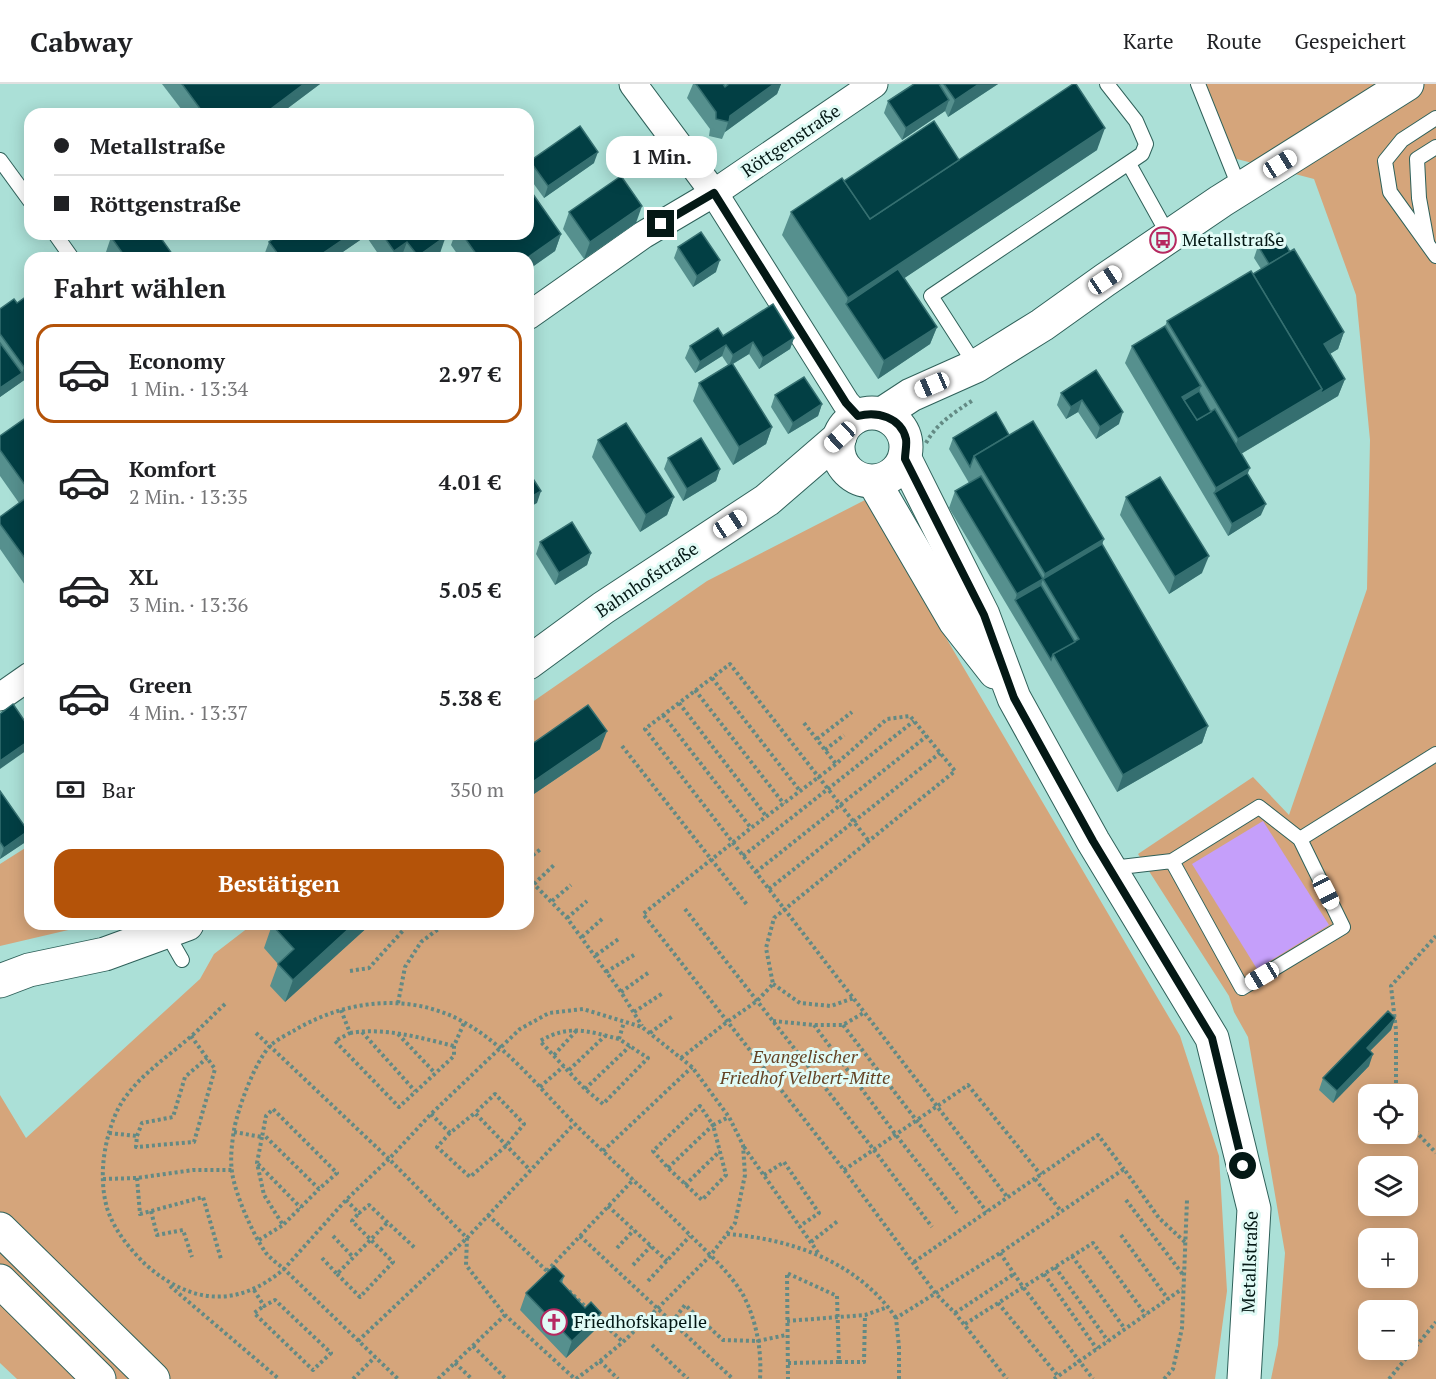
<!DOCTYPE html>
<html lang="de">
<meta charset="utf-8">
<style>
:root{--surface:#fff;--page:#f2f2f2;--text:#202124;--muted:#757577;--line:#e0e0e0;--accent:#b45309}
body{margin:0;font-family:"PT Serif",serif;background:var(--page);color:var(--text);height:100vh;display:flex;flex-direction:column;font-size:22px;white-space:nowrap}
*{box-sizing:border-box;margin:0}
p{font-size:20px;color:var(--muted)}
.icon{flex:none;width:33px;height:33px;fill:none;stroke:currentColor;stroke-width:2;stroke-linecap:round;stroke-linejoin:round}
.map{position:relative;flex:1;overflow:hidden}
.drawer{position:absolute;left:24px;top:168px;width:510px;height:678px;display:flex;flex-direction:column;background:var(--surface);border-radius:18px;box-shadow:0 3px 15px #0003}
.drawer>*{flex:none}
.hud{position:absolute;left:24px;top:24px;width:510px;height:132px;border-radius:18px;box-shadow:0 3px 15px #0003;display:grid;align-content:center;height:132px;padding:0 30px;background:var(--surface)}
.buttons{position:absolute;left:1358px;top:1000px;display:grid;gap:12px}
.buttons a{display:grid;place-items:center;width:60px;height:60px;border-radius:12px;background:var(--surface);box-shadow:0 3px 15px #0003;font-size:30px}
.end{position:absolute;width:27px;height:27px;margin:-14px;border:8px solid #041815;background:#fff;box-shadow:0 0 0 3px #fff}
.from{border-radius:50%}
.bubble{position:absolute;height:42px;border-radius:18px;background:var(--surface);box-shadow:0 3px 15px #0003;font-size:20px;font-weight:600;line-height:42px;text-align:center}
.car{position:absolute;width:18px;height:36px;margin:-18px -9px;border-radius:8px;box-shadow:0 0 4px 2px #0007;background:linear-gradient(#fff 24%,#345 0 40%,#fff 0 76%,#345 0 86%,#fff 0)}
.hud b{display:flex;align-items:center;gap:21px;height:57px;font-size:22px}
.hud b+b{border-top:2px solid var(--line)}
.hud i{width:15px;height:15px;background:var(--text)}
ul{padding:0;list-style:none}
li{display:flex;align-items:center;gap:18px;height:99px;margin:0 12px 9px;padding:0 18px;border:3px solid transparent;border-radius:18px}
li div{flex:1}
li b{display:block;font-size:22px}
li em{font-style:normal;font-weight:600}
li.active{border-color:var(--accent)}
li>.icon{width:54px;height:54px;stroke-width:1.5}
h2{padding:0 30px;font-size:27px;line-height:72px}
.pay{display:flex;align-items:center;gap:15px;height:66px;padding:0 30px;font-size:22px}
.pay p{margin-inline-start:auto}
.action{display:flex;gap:12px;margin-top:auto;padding:12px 30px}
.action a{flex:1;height:69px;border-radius:18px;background:var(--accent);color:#fff;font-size:24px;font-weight:600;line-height:69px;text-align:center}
header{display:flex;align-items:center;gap:36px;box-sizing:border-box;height:84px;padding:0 30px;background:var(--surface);border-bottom:2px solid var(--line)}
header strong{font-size:28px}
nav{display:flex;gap:33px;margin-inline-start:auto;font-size:21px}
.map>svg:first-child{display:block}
.green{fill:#d5a57b;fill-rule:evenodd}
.water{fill:#c59ffa}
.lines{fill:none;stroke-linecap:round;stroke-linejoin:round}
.lane-casing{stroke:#2f615a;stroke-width:16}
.street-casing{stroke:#2f615a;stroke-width:29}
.secondary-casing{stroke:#2f615a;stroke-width:35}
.highway-casing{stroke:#2f615a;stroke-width:35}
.path{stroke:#638a84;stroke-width:4;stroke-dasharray:3 3;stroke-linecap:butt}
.lane{stroke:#fff;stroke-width:14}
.street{stroke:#fff;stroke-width:27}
.secondary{stroke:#fff;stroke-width:33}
.highway{stroke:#fff;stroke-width:33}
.wall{fill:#56908e}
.shaded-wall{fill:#356f70}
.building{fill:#023f44;stroke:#356f70;stroke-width:1.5}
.route{stroke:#041815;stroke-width:8}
.labels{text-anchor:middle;stroke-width:6;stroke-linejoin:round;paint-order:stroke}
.street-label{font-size:18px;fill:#041815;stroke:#e1fbf6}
.poi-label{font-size:18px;fill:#041815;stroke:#e1fbf6;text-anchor:start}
.park-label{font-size:18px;font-style:italic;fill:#644324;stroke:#e1fbf6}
</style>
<header>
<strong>Cabway</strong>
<nav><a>Karte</a><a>Route</a><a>Gespeichert</a></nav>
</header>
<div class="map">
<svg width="1436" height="1295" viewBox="0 0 1436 1295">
<rect width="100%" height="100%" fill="#abe0d7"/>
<g class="green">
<path d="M1205,0H1436V1295H1271L1278,1261L1285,1169L1248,953L1234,928L1229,912L1138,770L1253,693L1289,731L1367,505L1370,356L1356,211L1314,95L1233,74ZM1368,1011H1407V1050H1368ZM1368,1083H1407V1122H1368ZM1368,1155H1407V1194H1368ZM1368,1227H1407V1266H1368Z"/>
<path d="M865,416L1180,952L1219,1072L1227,1207L1215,1295H17L0,1279V1011L26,1054L200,895L214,870L253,840H528V621L707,497Z"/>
<path d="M30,761V840H94L0,862V780Z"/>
</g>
<path class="water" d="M1263,737L1329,841L1257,885L1192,780Z"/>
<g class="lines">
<g class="lane-casing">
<g id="lane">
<path d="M1198,0L1240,105"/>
<path d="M1436,34L1402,56L1385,77L1390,108L1436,172"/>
<path d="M0,76L30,117"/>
<path d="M1129,80L1169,152"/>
<path d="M55,150L72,174"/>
<path d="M1427,158L1419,114L1417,75L1436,63"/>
<path d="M976,282L931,212L1142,70L1146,60L1136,37L1107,0"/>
<path d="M1300,755L1436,670"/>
<path d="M1112,784L1172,777L1242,904L1343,843L1300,755L1259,723L1172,777"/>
<path d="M166,848L182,876"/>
</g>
</g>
<g class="street-casing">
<g id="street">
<path d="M633,0L714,109L846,319L858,332"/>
<path d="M528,232L643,151L714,109L874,0"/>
<path d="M0,613L30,592"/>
</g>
</g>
<g class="secondary-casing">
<g id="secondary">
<circle cx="872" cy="363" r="34"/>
<path d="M882,330L911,311L976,282L1042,241L1105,196L1221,117L1407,0"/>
<path d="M905,375L983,531L1014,614L1093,757L1212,954L1254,1125L1244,1295"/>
<path d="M874,398L955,537L995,588"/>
<path d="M528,579L603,524L767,416L840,353"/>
<path d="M0,897L29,886L105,870L187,840"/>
</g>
</g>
<g class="highway-casing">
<g id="highway">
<path d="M0,1145L153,1295"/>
<path d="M0,1197L99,1295"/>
</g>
</g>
<g class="path">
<path d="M926,359C937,339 954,329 973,316"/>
<path d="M712,594L800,707"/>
<path d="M695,606L784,720"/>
<path d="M679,619L766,732"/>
<path d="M663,631L751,744"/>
<path d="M804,639L836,680"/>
<path d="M817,655L852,628"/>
<path d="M622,662L748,822"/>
<path d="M825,666L844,651"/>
<path d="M868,756L730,580L645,645L1008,1114"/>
<path d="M743,772L914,637"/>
<path d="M528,775L542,764"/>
<path d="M756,788L927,652"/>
<path d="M528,794L567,834L621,908L642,942"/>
<path d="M534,800L555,780"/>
<path d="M769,805L940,669"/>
<path d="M552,817L571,801"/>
<path d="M685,825L874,1066L932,1143"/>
<path d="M567,834L587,817"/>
<path d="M582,853L602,835"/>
<path d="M596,871L620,854"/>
<path d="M350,887L369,884L409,840"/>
<path d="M606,888L634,871"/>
<path d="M773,900L800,919L831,922L854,914"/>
<path d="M621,908L648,889"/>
<path d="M398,919L405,883L421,858L445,840"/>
<path d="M225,920C212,932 201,944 188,955C161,978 127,1000 114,1034C103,1062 99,1095 107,1124C114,1146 129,1164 145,1180C190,1220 237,1225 284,1185L398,1295"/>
<path d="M341,926L350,949L335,957L399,1023L454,972V962L464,939"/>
<path d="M634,928L663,909"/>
<path d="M773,937L814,941H843L865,928"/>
<path d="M814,941L896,1051L957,1129"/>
<path d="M843,941L987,1128"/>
<path d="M362,948L415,1007"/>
<path d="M256,949L389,1075L467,1154L466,1181L505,1231L575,1295"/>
<path d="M350,949C385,943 421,954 454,962"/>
<path d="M650,949L674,931"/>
<path d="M398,950L434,988"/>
<path d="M191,952L215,985L194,1058L136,1063L137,1052L142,1039L173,1033L185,993L207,974"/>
<path d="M619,955C587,947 570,940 540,957L585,1005L603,1020L648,974L619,955L624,938"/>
<path d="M554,971L577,946"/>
<path d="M681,974L727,938L757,917L773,900L766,864L774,834L955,687L910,632L887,635L836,680L751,744L643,830L844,1086L936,1210L955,1229L1007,1295"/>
<path d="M569,986L605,952"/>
<path d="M540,1003L564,982"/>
<path d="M585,1005L630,962"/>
<path d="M1396,1011V946L1391,902L1436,852"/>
<path d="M431,1030L450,1049L475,1029L530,1086"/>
<path d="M1407,1038L1436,1069"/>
<path d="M234,1048L262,1053L266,1032L273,1025L337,1089L319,1105L263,1050"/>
<path d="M109,1049L137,1052"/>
<path d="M450,1049L437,1063L470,1093L506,1062L524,1040L495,1010L475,1029"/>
<path d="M262,1053L257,1079L264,1111L283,1141L319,1105"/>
<path d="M744,1063L819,1170"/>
<path d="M603,1067L692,983"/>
<path d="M258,1080L301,1124"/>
<path d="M668,1084L713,1041L700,1022L653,1067L668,1084L702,1116L726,1091L713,1041L729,1033"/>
<path d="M844,1086L968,1001L1041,1091"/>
<path d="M764,1091L784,1078L819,1129L800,1142"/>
<path d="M137,1094L140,1130L203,1113L221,1175"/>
<path d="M103,1095L137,1094L193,1086H232"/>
<path d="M1035,1095L1061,1127"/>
<path d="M685,1101L720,1067"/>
<path d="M346,1116L359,1129L369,1121L416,1165"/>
<path d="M1126,1116L1184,1192"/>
<path d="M608,1122L667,1177"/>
<path d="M151,1127L157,1151L183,1146L192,1173"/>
<path d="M488,1131L550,1190"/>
<path d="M727,1150C792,1155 858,1178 896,1234"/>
<path d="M1121,1151L1168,1215"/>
<path d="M333,1152L353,1173"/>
<path d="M580,1152L733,1295"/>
<path d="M259,1156L283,1141"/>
<path d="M811,1158L839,1136"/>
<path d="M617,1164L634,1146"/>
<path d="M1000,1169L1023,1203L1093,1295"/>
<path d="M1072,1172L1125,1245"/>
<path d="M322,1174L337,1190L387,1139"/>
<path d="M914,1178L1098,1051L1124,1085"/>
<path d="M633,1181L651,1162"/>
<path d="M1055,1183L1108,1257"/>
<path d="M547,1187L634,1095"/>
<path d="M337,1190L360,1213L393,1178L352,1137L359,1129"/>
<path d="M1044,1190L1097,1265"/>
<path d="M648,1197L690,1152"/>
<path d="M170,1202L279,1295"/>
<path d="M254,1206L264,1222L275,1216L331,1269L313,1286L254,1229L264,1222"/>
<path d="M569,1207L590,1227"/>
<path d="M998,1219L1058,1292"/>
<path d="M955,1229L1014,1190"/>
<path d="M597,1234L623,1258"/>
<path d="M787,1237L865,1231L888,1223"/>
<path d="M672,1238L685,1221L723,1256L758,1257L786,1251"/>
<path d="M965,1240L1093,1159L1146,1231"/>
<path d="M358,1257L467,1154L574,1040"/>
<path d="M652,1261L688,1295"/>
<path d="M473,1262L506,1295"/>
<path d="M600,1277L623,1258L657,1225L710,1172L727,1150L735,1139L745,1091L743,1061L729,1033L692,983L642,943L583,925L549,929L520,945L431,1030L389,1075L346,1116L284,1185C278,1180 271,1175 266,1169C253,1151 235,1110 232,1088C230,1074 232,1059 234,1046C238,1024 255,977 271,961C278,955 288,950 295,946C344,917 404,909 456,934C508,960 543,1010 584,1049C620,1084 657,1118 692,1153C709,1170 729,1188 742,1209C756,1234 762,1266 760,1295"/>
<path d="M839,1278H864L865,1231"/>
<path d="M455,1279L472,1295"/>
<path d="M788,1279L839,1278L837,1212L787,1189L788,1295"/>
<path d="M353,1295L375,1273"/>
<path d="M438,1295L505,1231"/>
<path d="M576,1295L600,1277L618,1295"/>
<path d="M899,1295V1263L896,1234L1000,1169L1124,1085L1159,1134L1186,1159"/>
<path d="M1054,1295L1182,1205"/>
<path d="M1164,1295L1173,1285L1182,1244L1187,1116"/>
<path d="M1389,1295L1436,1238"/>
</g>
<use href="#lane" class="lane"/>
<use href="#street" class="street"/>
<use href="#secondary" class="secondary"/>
<use href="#highway" class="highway"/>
</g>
<g class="wall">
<path d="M162,0H320L280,30H185Z"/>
<path d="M693,0H781L777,10L725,48L722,55L709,52L710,45L687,14Z"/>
<path d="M914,0H998L948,33L945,27L902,56L884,29L888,17Z"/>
<path d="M1097,66L904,194L937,243L930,260L878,295L782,151L791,128L844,97L959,76Z"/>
<path d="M530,77L594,79L544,114L528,92V83Z"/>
<path d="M569,128L636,139L584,175L563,145Z"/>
<path d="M280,150H444L440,169L433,174H381L366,152L334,174H263L269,158Z"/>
<path d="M455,150H561L555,167L528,186V174H460L451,161Z"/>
<path d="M111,153L175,174H107L105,171Z"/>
<path d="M1258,162L1290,168L1344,248L1338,265L1330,270L1345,295L1338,312L1241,370L1261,431L1228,452L1125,279L1132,262L1165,242L1167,237L1261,185L1254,174Z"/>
<path d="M678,163L716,188L693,203L674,174Z"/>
<path d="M0,225L30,292L0,313Z"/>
<path d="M723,252L794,254L790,265L759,285L749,270L733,280L772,343L766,360L733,381L693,317L699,299L728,281L722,272L695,289L685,274L690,262Z"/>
<path d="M1096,286L1119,340L1096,355L1078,328L1066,335L1057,321L1061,309Z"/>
<path d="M775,311L822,320L818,332L788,350L771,323Z"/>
<path d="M30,331V498L25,501L0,465V433L19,419L0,392V352Z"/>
<path d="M1009,351L1104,455L1102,460L1208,642L1202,659L1117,708L1047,588L949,424L955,407L969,399L949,365L953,354Z"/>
<path d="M598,356L674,413L667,431L640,448L592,373Z"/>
<path d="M668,374L720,385L716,397L683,417L664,385Z"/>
<path d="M1126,413L1202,489L1169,510L1120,431Z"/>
<path d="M540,458L591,469L587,481L555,501L536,470Z"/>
<path d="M30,609V629L25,622Z"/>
<path d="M528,663L600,665L528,714Z"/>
<path d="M0,707L24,759L0,775Z"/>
<path d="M371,840L285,918L270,902L278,880L264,864L272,841Z"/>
<path d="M1395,934L1391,946L1370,967L1369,982L1333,1019L1319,1006L1323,994Z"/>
<path d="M564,1192L562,1200L585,1224L595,1246L566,1274L520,1226L526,1209Z"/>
</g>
<g class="shaded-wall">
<path d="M304,0H320L280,30H264Z"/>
<path d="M774,0H781L777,10L725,48L730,32Z"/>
<path d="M979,0H998L948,33L955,16Z"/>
<path d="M949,16L945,27L902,56L906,44Z"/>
<path d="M1105,44L1097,66L852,229L846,220L848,214Z"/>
<path d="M598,68L594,79L544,114L548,102Z"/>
<path d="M642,122L636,139L584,175L590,158Z"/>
<path d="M351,150H367L366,152L334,174H316Z"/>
<path d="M561,150L555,167L528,186V174Z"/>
<path d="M446,152L440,169L433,174H417L418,172Z"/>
<path d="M407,158L401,174H392L394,167Z"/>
<path d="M720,176L716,188L693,203L697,192Z"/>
<path d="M937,243L930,260L878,295L884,277Z"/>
<path d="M1344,248L1338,265L1318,277L1324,260Z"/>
<path d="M794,254L790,265L759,285L763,274Z"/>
<path d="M753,258L749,270L729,282L733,271Z"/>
<path d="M726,261L722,272L695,289L700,278Z"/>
<path d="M30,279V292L0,313V304L22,289L24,283Z"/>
<path d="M1345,295L1338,312L1229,377L1238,355L1322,305Z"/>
<path d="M1201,302L1195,319L1184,325L1182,313Z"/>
<path d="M1082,316L1078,328L1066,335L1071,323Z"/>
<path d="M822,320L818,332L788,350L793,339Z"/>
<path d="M1123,328L1119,340L1096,355L1100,343Z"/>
<path d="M772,343L766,360L733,381L739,363Z"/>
<path d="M1250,384L1243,401L1214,409L1216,404Z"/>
<path d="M720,385L716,397L683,417L687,405Z"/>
<path d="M541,407L537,419L528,424V415Z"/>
<path d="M674,413L667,431L640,448L646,431Z"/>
<path d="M1266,420L1261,431L1228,452L1232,440Z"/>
<path d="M1104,455L1095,478L1043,495L1045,490Z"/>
<path d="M591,469L587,481L555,501L559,489Z"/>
<path d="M1209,472L1202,489L1169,510L1175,493Z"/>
<path d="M30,488V498L25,501Z"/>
<path d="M1043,495L1037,513L1015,516L1017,510Z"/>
<path d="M1208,642L1202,659L1117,708L1123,691Z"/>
<path d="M607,647L600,665L528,714V708L531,699Z"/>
<path d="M30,656V664L0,685V677Z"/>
<path d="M28,747L24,759L0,775L4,764Z"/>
<path d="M354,840H371L285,918L293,896Z"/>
<path d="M1395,934L1391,946L1362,975L1367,964Z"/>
<path d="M1373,970L1369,982L1333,1019L1337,1007Z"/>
<path d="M601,1229L595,1246L566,1274L572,1257Z"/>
</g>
<g class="building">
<path d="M182,0H304L264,30H204Z"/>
<path d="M696,0H723L725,3L729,0H774L730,32L729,38L716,35V28Z"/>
<path d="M914,0H939L949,16L906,44L888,17Z"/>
<path d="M944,0H979L955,16Z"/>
<path d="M1073,0H1076L1105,44L848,214L791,128L842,94L870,135Z"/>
<path d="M934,37L959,76L870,135L844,97Z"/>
<path d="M580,42L598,68L548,102L530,77Z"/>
<path d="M621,92L642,122L590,158L569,128Z"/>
<path d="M528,103L561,150L527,174H479L462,150H528Z"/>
<path d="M701,148L720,176L697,192L678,163Z"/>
<path d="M1279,149L1290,168L1269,180L1258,162Z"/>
<path d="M116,150H158L175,174H126L111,153Z"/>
<path d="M280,150H351L316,174H281L269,158Z"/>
<path d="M382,150H444L446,152L418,172L407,158L394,167Z"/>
<path d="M1294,165L1344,248L1324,260L1345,295L1320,310L1322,305L1253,190Z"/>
<path d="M898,185L937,243L884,277L846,220Z"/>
<path d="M1251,187L1322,305L1238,355L1167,237Z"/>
<path d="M30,210V279L24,283L0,250V225L14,215L17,219Z"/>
<path d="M773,220L794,254L763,274L753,258L733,271L726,261L700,278L690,262L718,244L723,252Z"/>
<path d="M1165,242L1201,302L1182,313L1197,336L1215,325L1250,384L1216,404L1132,262Z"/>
<path d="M0,259L22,289L0,304Z"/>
<path d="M732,279L772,343L739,363L699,299Z"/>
<path d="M1096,286L1123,328L1100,343L1082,316L1071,323L1061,309Z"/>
<path d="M804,293L822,320L793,339L775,311Z"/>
<path d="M1199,307L1211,328L1197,336L1184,316Z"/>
<path d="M996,328L1009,351L974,372L970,383L953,354Z"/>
<path d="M30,331V408L0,366V352Z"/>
<path d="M1033,337L1104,455L1045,490L974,372Z"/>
<path d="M626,339L674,413L646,431L598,356Z"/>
<path d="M701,354L720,385L687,405L668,374Z"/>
<path d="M528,387L541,407L528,415Z"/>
<path d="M1247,389L1266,420L1232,440L1214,409Z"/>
<path d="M981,392L1043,495L1017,510L955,407Z"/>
<path d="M1160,393L1209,472L1175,493L1126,413Z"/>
<path d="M30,411V481L0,440V433Z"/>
<path d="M572,438L591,469L559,489L540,458Z"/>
<path d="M1102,460L1208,642L1123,691L1053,570L1079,555L1043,495Z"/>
<path d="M1041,501L1075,558L1053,570L1051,576L1015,516Z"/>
<path d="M13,620L30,645V656L0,677V630Z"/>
<path d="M588,621L607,647L531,699L528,695V663Z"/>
<path d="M0,707L28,747L4,764L0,758Z"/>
<path d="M274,840H354L293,896L278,880L294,865L272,841Z"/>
<path d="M1388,927L1395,934L1367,964L1373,970L1337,1007L1323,994Z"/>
<path d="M554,1182L564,1192L560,1197L585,1224L591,1218L601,1229L572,1257L526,1209Z"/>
</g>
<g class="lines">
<path class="route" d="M661,140L714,109L846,319L858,332C877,327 901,333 906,355C907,361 905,369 905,375L984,531L1014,614L1093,757L1212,954L1243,1082"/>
</g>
<defs>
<g id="bus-ring" transform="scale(1.35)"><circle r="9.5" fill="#e1fbf6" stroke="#b62960" stroke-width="1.5"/><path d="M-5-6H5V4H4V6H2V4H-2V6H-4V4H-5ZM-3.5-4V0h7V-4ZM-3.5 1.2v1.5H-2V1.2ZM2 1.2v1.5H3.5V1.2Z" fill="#b62960"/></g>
<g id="church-ring" transform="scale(1.35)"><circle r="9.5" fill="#e1fbf6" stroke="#b62960" stroke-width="1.5"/><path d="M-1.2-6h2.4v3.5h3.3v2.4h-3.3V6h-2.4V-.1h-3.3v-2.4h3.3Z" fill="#b62960"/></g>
</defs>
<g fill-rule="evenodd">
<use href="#bus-ring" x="1163" y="156"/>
<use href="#church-ring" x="554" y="1238"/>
</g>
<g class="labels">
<g class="street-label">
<text transform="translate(791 57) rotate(-34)" y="6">Röttgenstraße</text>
<text transform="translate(647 496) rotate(-34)" y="6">Bahnhofstraße</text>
<text transform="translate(1250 1178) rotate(-88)" y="6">Metallstraße</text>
</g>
<g class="poi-label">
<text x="1182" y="162">Metallstraße</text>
<text x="574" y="1244">Friedhofskapelle</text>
</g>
<g class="park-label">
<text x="805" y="979">Evangelischer<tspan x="805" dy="21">Friedhof Velbert-Mitte</tspan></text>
</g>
</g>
</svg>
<div class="buttons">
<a><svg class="icon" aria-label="locate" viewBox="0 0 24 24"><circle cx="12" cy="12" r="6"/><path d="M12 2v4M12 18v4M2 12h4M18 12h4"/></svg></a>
<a><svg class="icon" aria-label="layers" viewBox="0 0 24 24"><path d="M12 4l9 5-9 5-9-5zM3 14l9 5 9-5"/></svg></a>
<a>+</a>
<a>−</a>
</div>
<i class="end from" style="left:1243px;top:1082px"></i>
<i class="end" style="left:661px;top:140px"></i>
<div class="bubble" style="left:606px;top:52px;width:111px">1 Min.</div>
<i class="car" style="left:1280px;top:80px;rotate:58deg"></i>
<i class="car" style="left:1105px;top:196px;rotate:56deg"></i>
<i class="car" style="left:932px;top:301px;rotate:247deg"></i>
<i class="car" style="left:840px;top:353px;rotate:227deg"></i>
<i class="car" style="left:730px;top:440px;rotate:57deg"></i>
<i class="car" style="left:1326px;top:808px;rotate:153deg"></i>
<i class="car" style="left:1262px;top:892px;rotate:239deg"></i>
<div class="hud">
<b><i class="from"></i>Metallstraße</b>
<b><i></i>Röttgenstraße</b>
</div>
<section class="drawer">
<h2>Fahrt wählen</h2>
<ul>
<li class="active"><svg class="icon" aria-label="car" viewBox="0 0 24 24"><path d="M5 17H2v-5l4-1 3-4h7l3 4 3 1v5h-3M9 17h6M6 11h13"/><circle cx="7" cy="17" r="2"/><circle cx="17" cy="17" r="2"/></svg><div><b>Economy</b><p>1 Min. · 13:34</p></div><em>2.97 €</em></li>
<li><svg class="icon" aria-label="car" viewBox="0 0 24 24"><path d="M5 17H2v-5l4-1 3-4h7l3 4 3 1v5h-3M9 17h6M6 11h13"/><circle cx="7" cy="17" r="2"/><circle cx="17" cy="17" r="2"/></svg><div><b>Komfort</b><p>2 Min. · 13:35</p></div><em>4.01 €</em></li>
<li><svg class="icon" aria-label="car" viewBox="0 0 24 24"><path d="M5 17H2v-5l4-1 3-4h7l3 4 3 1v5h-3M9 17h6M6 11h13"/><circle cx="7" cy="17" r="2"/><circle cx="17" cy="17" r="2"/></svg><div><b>XL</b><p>3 Min. · 13:36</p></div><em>5.05 €</em></li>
<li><svg class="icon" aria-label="car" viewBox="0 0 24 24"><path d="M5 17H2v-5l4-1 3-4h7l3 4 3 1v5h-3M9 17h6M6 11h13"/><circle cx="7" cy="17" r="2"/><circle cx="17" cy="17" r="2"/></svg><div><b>Green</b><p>4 Min. · 13:37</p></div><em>5.38 €</em></li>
</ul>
<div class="pay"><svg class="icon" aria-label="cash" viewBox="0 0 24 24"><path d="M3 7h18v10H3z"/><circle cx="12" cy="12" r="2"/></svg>Bar<p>350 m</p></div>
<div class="action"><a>Bestätigen</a></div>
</section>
</div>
